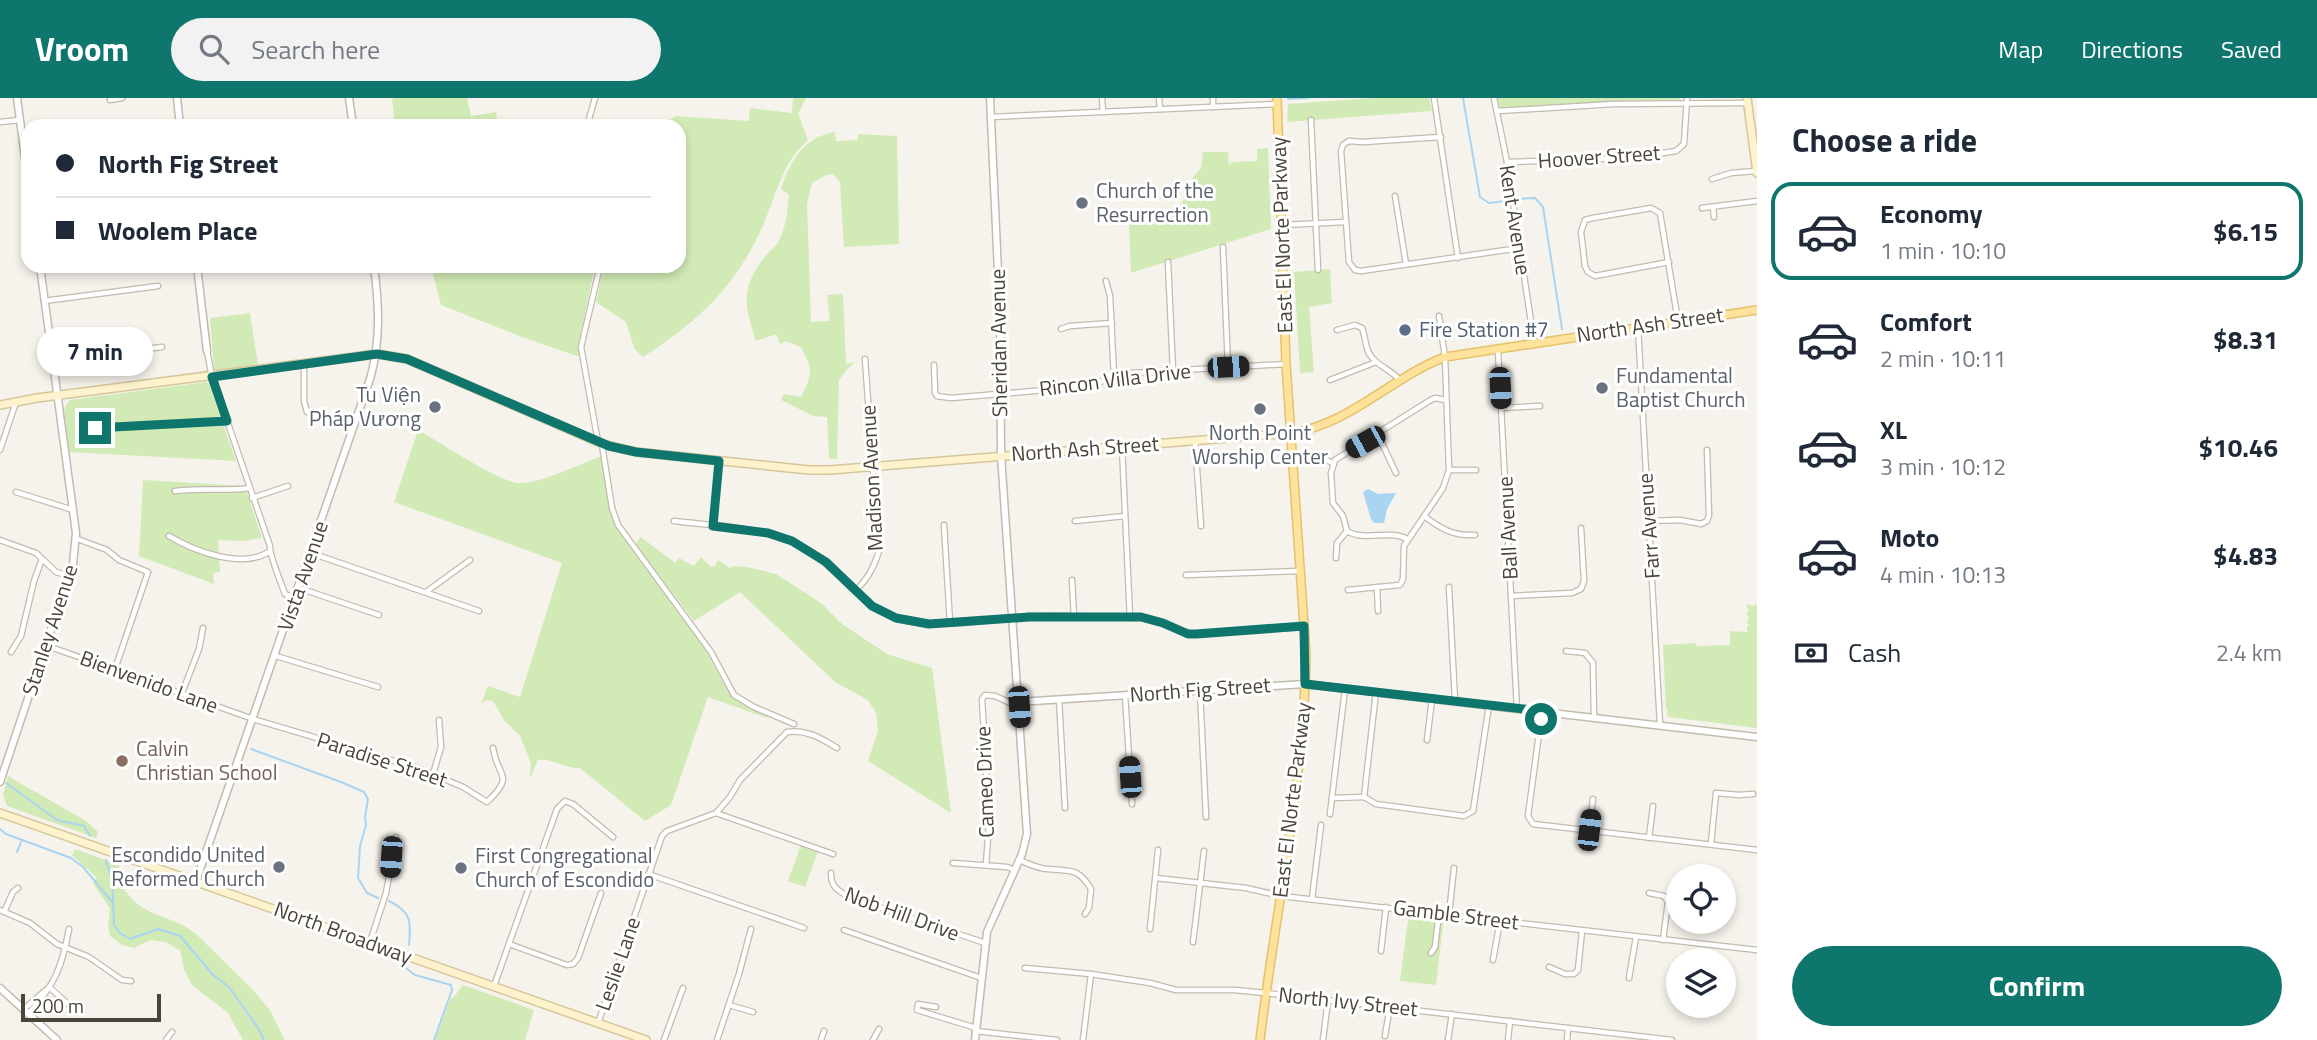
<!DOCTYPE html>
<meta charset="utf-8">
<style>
:root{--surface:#fff;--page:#f2f2f3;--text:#1f2937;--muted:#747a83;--line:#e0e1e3;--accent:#0f766e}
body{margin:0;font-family:"Titillium Web",sans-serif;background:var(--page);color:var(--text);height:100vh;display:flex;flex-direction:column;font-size:26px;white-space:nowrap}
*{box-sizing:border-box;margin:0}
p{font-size:23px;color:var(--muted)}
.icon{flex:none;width:38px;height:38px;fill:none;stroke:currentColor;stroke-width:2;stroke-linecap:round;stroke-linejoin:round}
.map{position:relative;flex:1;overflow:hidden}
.drawer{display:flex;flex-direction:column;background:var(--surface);width:560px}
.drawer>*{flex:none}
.guide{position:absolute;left:21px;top:21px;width:665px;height:154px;border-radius:21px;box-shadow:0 4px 10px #0003;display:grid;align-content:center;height:154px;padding:0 35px;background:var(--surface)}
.fabs{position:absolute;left:1666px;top:766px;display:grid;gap:14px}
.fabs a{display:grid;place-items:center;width:70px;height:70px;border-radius:50%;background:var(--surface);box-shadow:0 4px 10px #0003;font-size:35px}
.scale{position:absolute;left:21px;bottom:18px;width:140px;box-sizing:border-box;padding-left:7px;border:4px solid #4b4439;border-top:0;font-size:19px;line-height:24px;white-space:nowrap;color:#4b4439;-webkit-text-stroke:5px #fff;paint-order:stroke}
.end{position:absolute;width:32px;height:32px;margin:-16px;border:9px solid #0f766e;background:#fff;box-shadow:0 0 0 4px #fff}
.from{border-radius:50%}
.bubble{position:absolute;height:49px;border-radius:24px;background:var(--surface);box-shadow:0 4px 10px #0003;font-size:23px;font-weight:700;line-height:49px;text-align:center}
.car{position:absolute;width:21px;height:42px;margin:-21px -10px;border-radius:9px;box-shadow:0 0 5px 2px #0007;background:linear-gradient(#222 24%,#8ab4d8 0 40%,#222 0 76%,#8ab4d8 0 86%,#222 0)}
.guide b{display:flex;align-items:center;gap:24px;height:66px;font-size:26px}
.guide b+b{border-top:2px solid var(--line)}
.guide i{width:18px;height:18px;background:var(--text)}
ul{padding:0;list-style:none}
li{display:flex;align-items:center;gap:21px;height:98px;margin:0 14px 10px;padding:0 21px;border:4px solid transparent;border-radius:21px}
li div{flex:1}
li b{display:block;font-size:26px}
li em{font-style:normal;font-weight:700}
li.selected{border-color:var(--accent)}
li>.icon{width:63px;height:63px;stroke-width:1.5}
h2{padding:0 35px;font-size:32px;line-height:84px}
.pay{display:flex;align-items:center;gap:18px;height:77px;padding:0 35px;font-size:26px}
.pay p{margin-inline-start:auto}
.cta{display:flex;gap:14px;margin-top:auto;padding:14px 35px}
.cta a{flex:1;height:80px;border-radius:42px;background:var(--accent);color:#fff;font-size:28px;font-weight:700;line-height:80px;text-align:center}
header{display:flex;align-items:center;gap:42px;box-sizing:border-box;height:98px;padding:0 35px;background:var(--accent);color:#fff}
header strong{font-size:33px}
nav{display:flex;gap:38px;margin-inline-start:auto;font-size:24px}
.search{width:490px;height:63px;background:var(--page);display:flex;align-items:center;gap:18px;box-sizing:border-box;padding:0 24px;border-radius:38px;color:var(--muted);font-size:26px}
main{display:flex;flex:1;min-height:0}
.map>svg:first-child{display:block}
.green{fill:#d2eab5}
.water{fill:#a9d4f2}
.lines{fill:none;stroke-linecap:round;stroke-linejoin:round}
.stream{stroke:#a9d4f2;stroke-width:2}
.minor-casing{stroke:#c2bbae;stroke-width:7}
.tertiary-casing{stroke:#c2bbae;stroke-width:9}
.secondary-casing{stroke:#d6c79b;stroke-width:10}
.primary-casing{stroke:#e6c16a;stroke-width:10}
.minor{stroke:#fff;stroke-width:4.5}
.tertiary{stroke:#fff;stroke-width:6}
.secondary{stroke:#fff3cd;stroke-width:7}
.primary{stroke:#ffe39c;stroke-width:7}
.route{stroke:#0f766e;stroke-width:9}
.worship-dot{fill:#6b7280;stroke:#fff;stroke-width:2.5}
.service-dot{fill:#5c6f8a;stroke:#fff;stroke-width:2.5}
.education-dot{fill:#8d6e63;stroke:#fff;stroke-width:2.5}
.labels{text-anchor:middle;stroke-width:6;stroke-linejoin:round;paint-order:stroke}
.street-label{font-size:21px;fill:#4b4439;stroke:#fff}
.worship-label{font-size:21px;fill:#5b616d;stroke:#fff;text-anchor:start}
.service-label{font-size:21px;fill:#4e5e75;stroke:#fff;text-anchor:start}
.education-label{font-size:21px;fill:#785e54;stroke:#fff;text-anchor:start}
</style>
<header>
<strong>Vroom</strong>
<div class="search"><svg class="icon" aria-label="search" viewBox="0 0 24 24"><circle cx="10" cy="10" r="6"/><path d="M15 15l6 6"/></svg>Search here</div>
<nav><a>Map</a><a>Directions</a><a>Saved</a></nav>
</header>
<main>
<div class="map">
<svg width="1757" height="942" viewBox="0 0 1757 942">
<rect width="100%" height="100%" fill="#f6f3ec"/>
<g class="green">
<path d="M392,0H467L471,18L496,14L498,28H395Z"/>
<path d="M793,0H806L798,16L808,42C780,66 775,104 759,136C732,193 694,226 643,259L634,250L626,224L596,204L604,168H679V28H661L676,18L749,23L750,10L792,15Z"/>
<path d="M1375,0H1429L1432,13L1287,24L1288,6Z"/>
<path d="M1496,0H1681L1676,4L1562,7L1504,11L1499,8Z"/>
<path d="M835,34L836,43L858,42V36L897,38L899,146L844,149L840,84L833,76L826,77L812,85L807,106L811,224L830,223L827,197L843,196L846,266L855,264L847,271L839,282L837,361H829L827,319L813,318L781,302L784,296L801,299C813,274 813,273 801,249L785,243L780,247L776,236L756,243C745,209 740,192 763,161C768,154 777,148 780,140C787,126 787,112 789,97L781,91C790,63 804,39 835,34Z"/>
<path d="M1268,50L1271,131L1131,175L1129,123H1131L1130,115H1142L1147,127L1184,114L1179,108L1186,99L1188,86L1201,70L1203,54H1228L1229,67L1232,64L1257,63V51Z"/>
<path d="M431,168H595L580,238V259L522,239L441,207Z"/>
<path d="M1330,171L1332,205L1309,209L1314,274L1300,275L1294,174Z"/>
<path d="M250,215L258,267L217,273L214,271L210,220Z"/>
<path d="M206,284L209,286L236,363L69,354L64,311L70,302Z"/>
<path d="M418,332C440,344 498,384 519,385C539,386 581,366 601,358L608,405L613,424L700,542L725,588L735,601L768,617L767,620L708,599L671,707L645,723L580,670C565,671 552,660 538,662L530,680L531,665L520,638L504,622L493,603L486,602L481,606L488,588L520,599L562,465L394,404Z"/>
<path d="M143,382L245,388L262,440L243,443L218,442L220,474L213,475L214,486L139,458Z"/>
<path d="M641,439L675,465L679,460L694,468L701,459L711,469L715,468L718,462L730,470L734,468L747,469L776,476L821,505L842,526L887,556L932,570L951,715L868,663L878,633L876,615L868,602L835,584L740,494L694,523L635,446Z"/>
<path d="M1750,506L1751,508L1757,506V630L1669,619L1666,615L1668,614L1666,610L1663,547L1696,545V548L1730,547V533L1747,534V528L1750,527L1747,525L1749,518H1747V514H1749L1746,507Z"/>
<path d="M8,678L86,723L98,734L96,740L7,708L3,697Z"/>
<path d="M801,747L818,753L805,789L788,783Z"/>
<path d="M75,751L119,767L120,775L124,781L121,786C141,821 167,814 195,835L253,892L270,912L285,942H243L228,915L192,887L184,871L180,852L165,844L151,842L134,850L122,847L110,838L108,827L110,811L93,785L97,780L72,757Z"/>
<path d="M1409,814L1444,818L1436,887L1400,883Z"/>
<path d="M463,887L534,912L525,942H435L451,899L453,900Z"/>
</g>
<path class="water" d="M1368,391L1378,396L1396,395L1387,411L1384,425H1374L1371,421L1363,394Z"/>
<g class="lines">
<g class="stream">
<path d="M1463,0L1480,99L1489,105L1505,103"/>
<path d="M1288,1L1308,0"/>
<path d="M1517,101L1535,100L1543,109L1562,231"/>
<path d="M251,651L341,684L364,694L368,701L365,719L366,727L360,748L358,780L367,795L378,800"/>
<path d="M6,685L57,722L84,728L90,738"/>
<path d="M0,731L6,736L71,760L83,769L113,805"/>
<path d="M17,754L22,742"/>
<path d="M106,762L112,782L114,827L120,835L130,841L158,831L180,838L213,877L229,889L258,930L264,942"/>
<path d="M389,803C412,814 411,824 409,847"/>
<path d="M406,870L415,877L451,887L452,892L434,942"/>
</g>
<g class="minor-casing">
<g id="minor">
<path d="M1102,0L1103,14"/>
<path d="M1159,0L1160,11"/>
<path d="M1213,0V9"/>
<path d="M1434,0L1458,160"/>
<path d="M1494,0L1507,64L1534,244"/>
<path d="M110,2L122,0"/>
<path d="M1497,13L1614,6L1747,5"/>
<path d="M991,19L1277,6"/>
<path d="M1311,22L1318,172"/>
<path d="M0,24L20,22"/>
<path d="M587,28L595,0"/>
<path d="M1441,39L1363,44L1349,43L1343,47L1341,53L1349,164L1355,172L1361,173L1520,150"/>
<path d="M1507,64L1630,60L1676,53L1684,46L1687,0"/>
<path d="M1712,81L1731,75L1756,73"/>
<path d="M1395,98L1406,166"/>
<path d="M1713,109L1714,119"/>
<path d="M1702,110L1757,103"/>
<path d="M1283,127L1345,124"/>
<path d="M1223,149L1228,269"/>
<path d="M1168,164L1173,273"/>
<path d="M1669,164L1595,178L1588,174L1585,168L1581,134L1585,122L1593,120L1651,110L1660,115L1678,223"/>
<path d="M1106,183L1110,198L1114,279"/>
<path d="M44,203L158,188"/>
<path d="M1638,229L1660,627"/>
<path d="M1061,231L1070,228L1112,225"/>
<path d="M1337,232L1355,227L1362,230C1365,237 1365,246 1368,253C1373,266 1390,271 1399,281"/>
<path d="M1498,252L1517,611"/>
<path d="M207,253L212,279L270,448C269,456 281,485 285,496L294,500"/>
<path d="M53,263L162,249"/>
<path d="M304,266V303L307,314"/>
<path d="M934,267L935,295L937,298L951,300L1082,289L1131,275L1286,266"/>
<path d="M1330,282L1376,264"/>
<path d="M1502,310L1540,308"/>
<path d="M95,330L227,323"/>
<path d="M1378,337L1396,375"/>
<path d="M1195,343L1201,428"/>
<path d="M598,344L581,249L600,168"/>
<path d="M602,347L612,410L618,427L711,554L734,597L754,609L794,626"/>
<path d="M1122,349L1130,520"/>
<path d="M0,352L16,304"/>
<path d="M1307,362L1325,361L1334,366"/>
<path d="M1449,372H1476"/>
<path d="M175,393C200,389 225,394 249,390"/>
<path d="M16,394L73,412"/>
<path d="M252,400L288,388"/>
<path d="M1424,418C1441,431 1453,438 1475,437"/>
<path d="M674,423C714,428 775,429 808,452C839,472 860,507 896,520C931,533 991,521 1029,518C1053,517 1079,518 1103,519C1116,519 1129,518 1141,519C1161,521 1176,535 1196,536L1304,529"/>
<path d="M1075,423L1125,418"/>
<path d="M1648,423L1680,422L1701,426L1707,423L1709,417L1707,352"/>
<path d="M944,427L950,525"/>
<path d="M713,428L719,363"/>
<path d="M169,438C194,453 241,471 269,454"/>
<path d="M75,440L107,452L119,462L148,474L115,571"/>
<path d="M1407,441C1389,431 1365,444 1347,433L1343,418L1333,405L1331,375L1335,362L1429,303L1435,300L1446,302"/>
<path d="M0,442L36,455L56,474L69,478"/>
<path d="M311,455L479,513"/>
<path d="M1336,460L1337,445L1347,433"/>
<path d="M1186,477L1300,473"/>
<path d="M1072,482L1074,518"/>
<path d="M1377,489L1378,513"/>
<path d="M1449,489L1455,603"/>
<path d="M299,490L379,517"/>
<path d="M1348,492L1400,487L1403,481L1404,448L1443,390L1449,372L1445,259L1439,218"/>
<path d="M855,493C868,481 874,469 879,453L865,261"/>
<path d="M426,494L470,462"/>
<path d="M1511,498L1572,495L1581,491L1584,483L1581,430"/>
<path d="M45,547L253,621L418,670L463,689L487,704C516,677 497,679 493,650"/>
<path d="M1566,553L1585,555L1593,565L1594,619"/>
<path d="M11,554L21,538L34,483L42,461"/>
<path d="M276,558L378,589"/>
<path d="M1200,592L1206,719"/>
<path d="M182,595L199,551L203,530"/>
<path d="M1125,597L1132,706"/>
<path d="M1059,601L1065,710"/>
<path d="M1542,613L1528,718L1533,726L1757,752"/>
<path d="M1427,642L1432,601"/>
<path d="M433,676L441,649L439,622"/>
<path d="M1364,699L1376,706L1464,718L1473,713L1489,607"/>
<path d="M1364,699L1376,594"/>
<path d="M1332,700L1364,699"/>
<path d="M716,715L833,756"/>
<path d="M1330,716L1345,591"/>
<path d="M1589,732L1593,701"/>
<path d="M1649,740L1653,708"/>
<path d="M1711,746L1716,695L1739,697L1753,696"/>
<path d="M1020,762C1028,766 1038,770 1047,771C1069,773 1078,769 1091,791L1089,810L1085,816"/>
<path d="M953,765L1007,769L1015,772"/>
<path d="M986,767L989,725L982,601L985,597L995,598L1019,609"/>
<path d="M831,775C831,789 837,792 849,799L985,845"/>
<path d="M648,776L804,830"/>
<path d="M1156,780L1246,790L1281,798L1757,852"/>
<path d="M1649,795L1664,798L1668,804L1663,842"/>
<path d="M1312,801L1321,727"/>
<path d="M0,812L30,825L57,846L89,859L122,882L131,883"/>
<path d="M4,814L13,794L18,790"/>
<path d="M1449,816L1454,770"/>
<path d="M1150,831L1158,752"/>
<path d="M844,832L981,880"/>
<path d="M370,844L386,795L396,739"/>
<path d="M1193,844L1204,753"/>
<path d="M509,846L567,867L573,866L578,860L601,795"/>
<path d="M1381,853L1386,809"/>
<path d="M1431,855L1435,849L1439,815"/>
<path d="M1493,862L1500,823"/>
<path d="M1549,869L1565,876H1574L1578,872L1582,833"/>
<path d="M1025,870L1091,876L1150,885L1176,892H1235L1265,895L1672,942"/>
<path d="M1629,880L1636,839"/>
<path d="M494,888L557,711L565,703L573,706L613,739"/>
<path d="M49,889L77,914"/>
<path d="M729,907L753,914"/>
<path d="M936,909L918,906L917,912L976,930"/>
<path d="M24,911L46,892"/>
<path d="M28,916C55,887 62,869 69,831"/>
<path d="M598,925L662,738L667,733L716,715L730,699L740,682L787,634C806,631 821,640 837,650"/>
<path d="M976,933L1057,942"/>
<path d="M1385,938L1390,908"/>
<path d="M166,942L172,934"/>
<path d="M664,942L683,890"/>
<path d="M717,942L739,876L751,831"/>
<path d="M821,942L824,933"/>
<path d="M873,942L879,931"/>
<path d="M1083,942L1091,876"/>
<path d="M1323,942L1328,902"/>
<path d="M1448,942L1452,916"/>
<path d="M1508,942L1510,923"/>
<path d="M1567,942L1568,930"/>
</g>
</g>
<g class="tertiary-casing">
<g id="tertiary">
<path d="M17,0L28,82"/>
<path d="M177,0L180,28"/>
<path d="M349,0L353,28"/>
<path d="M197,168L207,253"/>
<path d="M1018,604L1305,586L1757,639"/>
<path d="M0,684L73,466L76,435L40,168"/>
<path d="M196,783L370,281C381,243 379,207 374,168"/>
<path d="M0,890L57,942"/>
<path d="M975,942L987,834L1022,756L1027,736L1001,357L1000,217L990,0"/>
</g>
</g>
<g class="secondary-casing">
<g id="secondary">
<path d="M1747,0L1757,75"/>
<path d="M0,307L37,300L377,256L407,261L598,344"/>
<path d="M602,346L636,354L809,372H830L1291,335"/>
<path d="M0,715L646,942"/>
</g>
</g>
<g class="primary-casing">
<g id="primary">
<path d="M1291,335C1351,326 1390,280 1445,259L1757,212"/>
<path d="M1260,942C1275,814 1304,687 1306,557L1286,266L1277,0"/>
</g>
</g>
<use href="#minor" class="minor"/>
<use href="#tertiary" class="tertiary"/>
<use href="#secondary" class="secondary"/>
<use href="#primary" class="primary"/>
</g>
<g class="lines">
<path class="route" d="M95,330L227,323L212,279L377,256L407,261L609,348L636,354L719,363L713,428L768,435L792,443L826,464L872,508L896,520L929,526L1029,519H1141L1163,525L1188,536H1196L1304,528L1305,586L1542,613L1541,621"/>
</g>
<g class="worship-dot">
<circle cx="1082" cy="105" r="7"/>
<circle cx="1602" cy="290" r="7"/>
<circle cx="435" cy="309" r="7"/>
<circle cx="1260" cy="311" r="7"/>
<circle cx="279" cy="769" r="7"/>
<circle cx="461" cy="770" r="7"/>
</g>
<circle class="service-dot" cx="1405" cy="232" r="7"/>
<circle class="education-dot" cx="122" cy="663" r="7"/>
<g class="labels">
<g class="street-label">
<text transform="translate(1599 59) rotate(-4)" y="7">Hoover Street</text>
<text transform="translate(1515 122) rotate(81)" y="7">Kent Avenue</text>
<text transform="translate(1282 137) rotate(-92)" y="7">East El Norte Parkway</text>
<text transform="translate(1650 227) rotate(-8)" y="7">North Ash Street</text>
<text transform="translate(999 245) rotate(-91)" y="7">Sheridan Avenue</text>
<text transform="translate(1115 282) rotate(-7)" y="7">Rincon Villa Drive</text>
<text transform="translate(1085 351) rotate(-4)" y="7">North Ash Street</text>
<text transform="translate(872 380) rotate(-93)" y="7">Madison Avenue</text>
<text transform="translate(1649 428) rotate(-94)" y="7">Farr Avenue</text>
<text transform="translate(1508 430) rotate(-93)" y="7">Ball Avenue</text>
<text transform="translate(303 478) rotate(-71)" y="7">Vista Avenue</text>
<text transform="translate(50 532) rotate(-72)" y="7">Stanley Avenue</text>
<text transform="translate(149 584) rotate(20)" y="7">Bienvenido Lane</text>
<text transform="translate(1200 592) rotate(-4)" y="7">North Fig Street</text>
<text transform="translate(382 662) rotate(18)" y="7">Paradise Street</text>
<text transform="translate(985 684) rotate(-92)" y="7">Cameo Drive</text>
<text transform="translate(1292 702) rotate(-83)" y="7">East El Norte Parkway</text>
<text transform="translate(902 816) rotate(20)" y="7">Nob Hill Drive</text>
<text transform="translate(1456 817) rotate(7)" y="7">Gamble Street</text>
<text transform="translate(343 835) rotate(20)" y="7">North Broadway</text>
<text transform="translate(618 866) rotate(-71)" y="7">Leslie Lane</text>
<text transform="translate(1348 904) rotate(6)" y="7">North Ivy Street</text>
</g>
<g class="worship-label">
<text x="1096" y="100">Church of the<tspan x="1096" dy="24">Resurrection</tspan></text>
<text x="1616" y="285">Fundamental<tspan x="1616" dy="24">Baptist Church</tspan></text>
<text x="421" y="304" text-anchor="end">Tu Viện<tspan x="421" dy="24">Pháp Vương</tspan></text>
<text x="1260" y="342" text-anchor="middle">North Point<tspan x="1260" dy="24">Worship Center</tspan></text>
<text x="265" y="764" text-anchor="end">Escondido United<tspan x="265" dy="24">Reformed Church</tspan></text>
<text x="475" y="765">First Congregational<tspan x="475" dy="24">Church of Escondido</tspan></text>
</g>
<g class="service-label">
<text x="1419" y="239">Fire Station #7</text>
</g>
<g class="education-label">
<text x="136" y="658">Calvin<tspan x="136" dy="24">Christian School</tspan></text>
</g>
</g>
</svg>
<div class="fabs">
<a><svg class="icon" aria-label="locate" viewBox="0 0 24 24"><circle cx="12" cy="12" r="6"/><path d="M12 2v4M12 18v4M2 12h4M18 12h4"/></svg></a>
<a><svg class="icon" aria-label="layers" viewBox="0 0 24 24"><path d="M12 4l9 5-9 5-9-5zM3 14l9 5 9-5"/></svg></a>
</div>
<div class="scale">200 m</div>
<i class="end from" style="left:1541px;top:621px"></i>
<i class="end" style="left:95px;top:330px"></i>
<div class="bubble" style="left:37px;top:229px;width:116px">7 min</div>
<i class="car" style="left:1228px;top:269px;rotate:87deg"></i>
<i class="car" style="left:1500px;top:290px;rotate:177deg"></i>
<i class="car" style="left:1365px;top:344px;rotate:241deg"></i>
<i class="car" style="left:1019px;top:609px;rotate:176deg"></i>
<i class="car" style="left:1130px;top:679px;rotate:356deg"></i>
<i class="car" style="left:1589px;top:732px;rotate:7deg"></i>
<i class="car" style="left:391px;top:759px;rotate:184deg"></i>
<div class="guide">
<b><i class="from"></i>North Fig Street</b>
<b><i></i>Woolem Place</b>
</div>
</div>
<section class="drawer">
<h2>Choose a ride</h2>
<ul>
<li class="selected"><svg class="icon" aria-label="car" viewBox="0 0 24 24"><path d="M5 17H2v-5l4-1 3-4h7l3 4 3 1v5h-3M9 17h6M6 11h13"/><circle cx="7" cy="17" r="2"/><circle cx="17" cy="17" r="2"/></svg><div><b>Economy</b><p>1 min · 10:10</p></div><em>$6.15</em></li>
<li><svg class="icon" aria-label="car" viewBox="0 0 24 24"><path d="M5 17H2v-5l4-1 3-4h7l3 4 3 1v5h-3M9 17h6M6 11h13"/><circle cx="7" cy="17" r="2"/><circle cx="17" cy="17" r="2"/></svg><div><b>Comfort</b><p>2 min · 10:11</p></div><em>$8.31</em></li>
<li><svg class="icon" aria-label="car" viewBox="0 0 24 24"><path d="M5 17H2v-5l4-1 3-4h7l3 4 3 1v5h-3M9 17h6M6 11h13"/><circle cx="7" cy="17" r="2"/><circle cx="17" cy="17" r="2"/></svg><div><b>XL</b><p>3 min · 10:12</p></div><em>$10.46</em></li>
<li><svg class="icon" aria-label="car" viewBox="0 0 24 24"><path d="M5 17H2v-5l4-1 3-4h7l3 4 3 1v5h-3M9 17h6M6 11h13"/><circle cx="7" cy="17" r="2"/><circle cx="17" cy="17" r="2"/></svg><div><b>Moto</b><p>4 min · 10:13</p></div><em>$4.83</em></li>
</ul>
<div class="pay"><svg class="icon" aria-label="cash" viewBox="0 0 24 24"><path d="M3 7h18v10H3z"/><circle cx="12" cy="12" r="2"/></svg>Cash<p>2.4 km</p></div>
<div class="cta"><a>Confirm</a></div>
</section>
</main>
